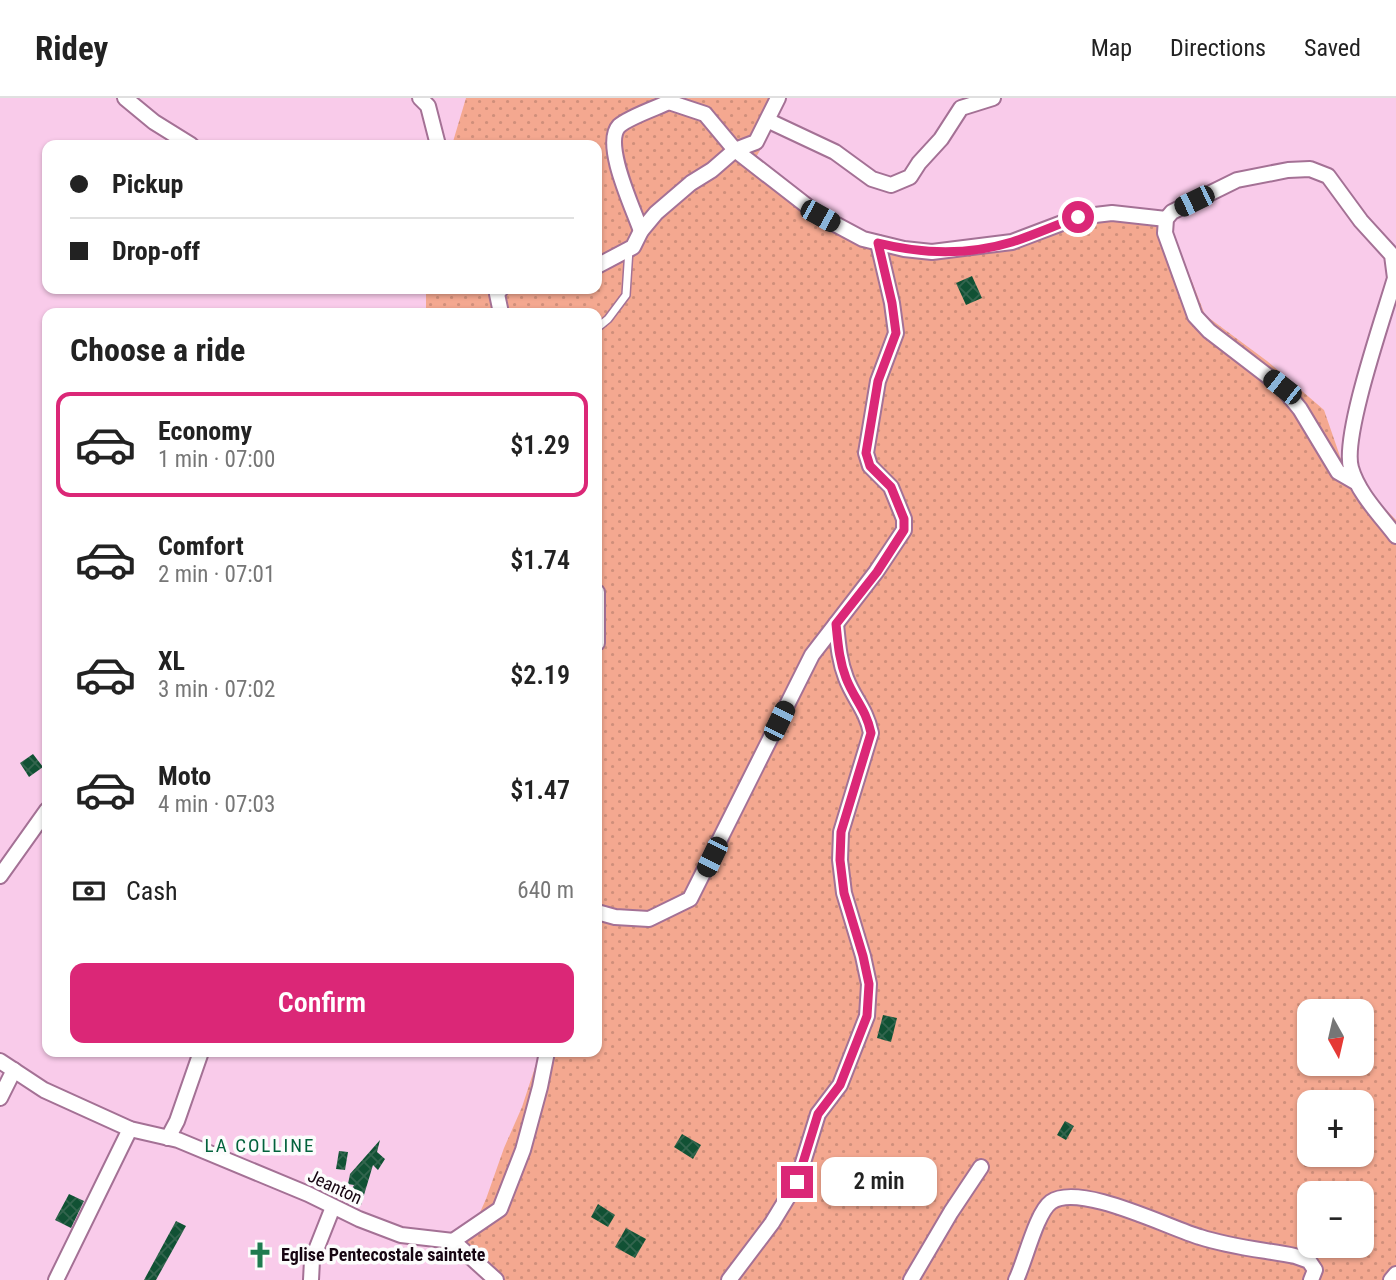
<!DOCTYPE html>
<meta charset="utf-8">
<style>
:root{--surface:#fff;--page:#f2f2f2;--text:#222;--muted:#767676;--line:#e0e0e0;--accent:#db2777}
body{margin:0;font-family:"Roboto Condensed",sans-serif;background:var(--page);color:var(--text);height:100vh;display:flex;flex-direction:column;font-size:26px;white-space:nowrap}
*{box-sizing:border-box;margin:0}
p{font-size:23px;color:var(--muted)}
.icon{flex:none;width:38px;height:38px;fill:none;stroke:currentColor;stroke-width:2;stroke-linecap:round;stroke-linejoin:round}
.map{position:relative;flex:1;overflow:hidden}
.panel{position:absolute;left:42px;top:210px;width:560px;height:749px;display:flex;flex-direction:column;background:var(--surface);border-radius:14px;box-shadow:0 2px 5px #0004}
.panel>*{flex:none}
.guide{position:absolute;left:42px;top:42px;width:560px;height:154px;border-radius:14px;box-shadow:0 2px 5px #0004;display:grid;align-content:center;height:154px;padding:0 28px;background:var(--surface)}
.needle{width:46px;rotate:172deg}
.buttons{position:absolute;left:1297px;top:901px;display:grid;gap:14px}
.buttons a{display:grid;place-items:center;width:77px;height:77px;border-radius:14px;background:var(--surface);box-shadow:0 2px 5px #0004;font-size:35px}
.end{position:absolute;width:32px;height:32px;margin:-16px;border:9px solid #db2777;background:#fff;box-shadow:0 0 0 4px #fff}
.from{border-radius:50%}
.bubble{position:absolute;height:49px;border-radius:14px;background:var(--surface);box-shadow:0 2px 5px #0004;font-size:23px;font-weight:600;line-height:49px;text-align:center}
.car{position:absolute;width:21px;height:42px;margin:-21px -10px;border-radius:9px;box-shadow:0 0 5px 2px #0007;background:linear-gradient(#222 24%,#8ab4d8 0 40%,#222 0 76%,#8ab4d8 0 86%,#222 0)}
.guide b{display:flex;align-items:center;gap:24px;height:66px;font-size:26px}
.guide b+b{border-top:2px solid var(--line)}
.guide i{width:18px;height:18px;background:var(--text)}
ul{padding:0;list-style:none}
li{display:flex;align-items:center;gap:21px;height:105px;margin:0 14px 10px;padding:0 14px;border:4px solid transparent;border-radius:14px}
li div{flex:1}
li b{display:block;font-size:26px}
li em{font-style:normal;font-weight:600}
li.on{border-color:var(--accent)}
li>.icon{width:63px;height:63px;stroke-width:1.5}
h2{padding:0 28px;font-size:32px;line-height:84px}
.pay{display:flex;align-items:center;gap:18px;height:77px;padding:0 28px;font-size:26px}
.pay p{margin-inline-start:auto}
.cta{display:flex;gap:14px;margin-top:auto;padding:14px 28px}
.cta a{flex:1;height:80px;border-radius:14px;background:var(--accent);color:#fff;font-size:28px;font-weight:600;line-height:80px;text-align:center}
header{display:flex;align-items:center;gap:42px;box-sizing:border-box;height:98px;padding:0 35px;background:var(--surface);border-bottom:2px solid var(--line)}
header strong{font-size:33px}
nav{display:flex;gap:38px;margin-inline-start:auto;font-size:24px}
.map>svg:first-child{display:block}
.grass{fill:url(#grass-dots);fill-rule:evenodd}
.building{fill:url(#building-cross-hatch)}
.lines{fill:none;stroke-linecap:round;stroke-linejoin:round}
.service-casing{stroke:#a47195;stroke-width:10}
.minor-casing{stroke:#a47195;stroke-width:18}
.service{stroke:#fff;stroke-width:7}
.minor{stroke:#fff;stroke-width:14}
.route{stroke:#db2777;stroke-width:9}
.labels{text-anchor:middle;stroke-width:7;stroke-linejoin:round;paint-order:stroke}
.street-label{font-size:18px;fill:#160511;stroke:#fcfcfc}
.poi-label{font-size:18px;font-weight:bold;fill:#160511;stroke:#fcfcfc;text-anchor:start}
.neighbourhood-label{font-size:19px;letter-spacing:2px;fill:#03623c;stroke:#fcfcfc}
</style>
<header>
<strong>Ridey</strong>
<nav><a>Map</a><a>Directions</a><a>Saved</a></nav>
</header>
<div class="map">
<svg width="1396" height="1182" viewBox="0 0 1396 1182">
<defs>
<pattern id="grass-dots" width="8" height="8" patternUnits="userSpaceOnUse" patternTransform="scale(1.75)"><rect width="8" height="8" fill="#f4a890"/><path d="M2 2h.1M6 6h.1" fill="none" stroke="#d08f7b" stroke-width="1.8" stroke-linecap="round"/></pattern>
<pattern id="building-cross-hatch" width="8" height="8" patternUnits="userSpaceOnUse" patternTransform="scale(1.75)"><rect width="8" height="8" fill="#115134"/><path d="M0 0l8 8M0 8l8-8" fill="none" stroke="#33654e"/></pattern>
</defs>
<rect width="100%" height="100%" fill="#f9cbea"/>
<path class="grass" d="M466,0H777L775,26L751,68L869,148L934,162L1015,151L1088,121L1170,127L1205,217L1267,263L1324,312L1343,367L1396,422V1182H483L461,1157L486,1101L504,1050L522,1009L540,954H597V215H426V191H597V47H452ZM1309,914H1362V966H1309ZM1309,1004H1362V1057H1309ZM1309,1096H1362V1148H1309Z"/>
<g class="building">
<path d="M972,178L982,200L966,207L956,185Z"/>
<path d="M33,656L43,669L29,679L20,665Z"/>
<path d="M883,917L897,920L891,944L877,940Z"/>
<path d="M1065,1023L1074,1028L1066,1042L1057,1037Z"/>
<path d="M682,1036L701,1047L693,1061L674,1049Z"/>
<path d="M380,1042L377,1054L385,1061L378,1072L373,1067L361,1107L345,1103L354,1087L348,1086L350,1076Z"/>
<path d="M339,1053L348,1054L345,1072L336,1071Z"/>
<path d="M69,1096L84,1103L71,1130L55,1122Z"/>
<path d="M598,1106L615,1117L608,1129L591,1119Z"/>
<path d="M176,1123L186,1128L156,1182H144Z"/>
<path d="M626,1130L646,1141L635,1160L615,1149Z"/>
</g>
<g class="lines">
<g class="service-casing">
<path id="service" d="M597,230L608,221L626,197L629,151"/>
</g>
<g class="minor-casing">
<g id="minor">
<path d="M125,0L154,24L191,47"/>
<path d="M420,0L428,8L438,47"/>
<path d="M769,23L835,54L872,81L891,87L910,79L919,65L941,41L961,10L993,0"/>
<path d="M641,133C634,112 602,46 619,28C629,19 656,10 669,4L705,16L735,52L820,118L863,141L904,151L932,154L1012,144L1078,119L1112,115L1166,121"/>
<path d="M597,168L633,149L641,133L656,115L691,85L712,72L735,52L756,44L778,0"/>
<path d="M501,191L497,196L501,215"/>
<path d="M1357,385L1338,374L1300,311L1282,289L1209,233L1195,218L1165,135L1166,121L1172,114L1237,82L1288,72L1310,71L1328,78L1361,123L1392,157L1395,180C1384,218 1342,338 1351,370C1358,395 1380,417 1396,438"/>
<path d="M597,494V545"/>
<path d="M0,778L47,712"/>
<path d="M597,814L615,819L649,821L690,801L812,557L876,474L904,432V421L891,389L870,368L866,355L878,283L896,235L892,205L878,145"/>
<path d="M0,963L44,992L130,1031L178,1042L308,1096L359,1121L401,1137L453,1143L496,1182"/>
<path d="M0,1000L14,972"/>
<path d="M168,1040L177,1023L201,954"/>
<path d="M453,1143L500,1111L523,1052L540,989L547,954"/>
<path d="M56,1182L130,1031"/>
<path d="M311,1182L312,1162L333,1109"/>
<path d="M729,1182L772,1125L797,1084L818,1016L840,987L867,918L869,886L863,858L844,795L840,762L841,734L871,635C866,611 854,601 846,580C839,562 838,545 836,526"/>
<path d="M911,1182L951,1114L981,1069"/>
<path d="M1016,1182C1025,1164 1036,1115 1051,1104C1079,1084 1169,1130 1200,1139C1230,1149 1264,1152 1295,1158L1309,1163L1315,1172L1311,1182"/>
<path d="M1391,1182L1396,1176"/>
</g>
</g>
<use href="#service" class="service"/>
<use href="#minor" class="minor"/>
</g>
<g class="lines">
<path class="route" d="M797,1084L818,1016L840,987L867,918L869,886L863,858L844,795L840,762L841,734L871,635C866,611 854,601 846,580C839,562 838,545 836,526L877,474L904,432V421L891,389L870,368L866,355L878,283L896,235L892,205L878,145C922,156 969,157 1012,144C1034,137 1056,127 1078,119"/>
</g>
<defs>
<g id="church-bare" transform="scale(2.1)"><path d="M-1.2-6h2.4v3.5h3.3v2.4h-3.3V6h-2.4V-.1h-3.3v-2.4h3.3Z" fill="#1e7b50" stroke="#fcfcfc" stroke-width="2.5" paint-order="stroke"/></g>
</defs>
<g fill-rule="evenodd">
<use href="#church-bare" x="260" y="1157"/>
</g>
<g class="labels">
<g class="street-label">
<text transform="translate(335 1089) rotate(25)" y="6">Jeanton</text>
</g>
<g class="poi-label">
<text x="281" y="1163">Eglise Pentecostale saintete</text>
</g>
<g class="neighbourhood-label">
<text x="260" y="1054">LA COLLINE</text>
</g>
</g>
</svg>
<div class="buttons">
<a><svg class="needle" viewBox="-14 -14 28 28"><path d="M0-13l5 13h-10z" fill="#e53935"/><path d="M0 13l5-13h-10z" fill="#767676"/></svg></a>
<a>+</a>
<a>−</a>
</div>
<i class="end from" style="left:1078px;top:119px"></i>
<i class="end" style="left:797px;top:1084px"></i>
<div class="bubble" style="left:821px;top:1059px;width:116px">2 min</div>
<i class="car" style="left:1194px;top:103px;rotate:244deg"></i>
<i class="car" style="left:820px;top:118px;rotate:119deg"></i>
<i class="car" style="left:1282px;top:289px;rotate:308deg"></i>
<i class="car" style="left:779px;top:623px;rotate:26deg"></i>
<i class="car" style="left:712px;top:759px;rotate:206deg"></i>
<div class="guide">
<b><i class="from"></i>Pickup</b>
<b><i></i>Drop-off</b>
</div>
<section class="panel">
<h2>Choose a ride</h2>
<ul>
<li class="on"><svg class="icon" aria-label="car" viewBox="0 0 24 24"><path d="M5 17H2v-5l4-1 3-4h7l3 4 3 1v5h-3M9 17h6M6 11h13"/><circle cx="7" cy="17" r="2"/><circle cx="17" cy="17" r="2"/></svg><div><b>Economy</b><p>1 min · 07:00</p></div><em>$1.29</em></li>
<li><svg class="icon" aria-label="car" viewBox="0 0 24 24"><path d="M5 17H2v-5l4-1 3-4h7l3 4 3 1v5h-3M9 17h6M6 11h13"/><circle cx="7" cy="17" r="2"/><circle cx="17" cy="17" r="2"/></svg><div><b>Comfort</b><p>2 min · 07:01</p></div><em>$1.74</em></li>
<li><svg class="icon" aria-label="car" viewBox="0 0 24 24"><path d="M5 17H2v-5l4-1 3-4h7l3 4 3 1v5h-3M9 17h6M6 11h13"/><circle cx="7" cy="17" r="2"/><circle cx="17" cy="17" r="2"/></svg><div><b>XL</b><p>3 min · 07:02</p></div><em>$2.19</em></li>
<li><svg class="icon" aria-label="car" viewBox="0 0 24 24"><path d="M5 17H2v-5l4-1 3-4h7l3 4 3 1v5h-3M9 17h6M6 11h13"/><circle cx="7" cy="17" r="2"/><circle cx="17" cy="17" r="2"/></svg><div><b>Moto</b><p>4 min · 07:03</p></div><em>$1.47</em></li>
</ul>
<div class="pay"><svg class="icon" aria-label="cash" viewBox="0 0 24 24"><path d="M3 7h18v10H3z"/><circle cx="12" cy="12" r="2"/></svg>Cash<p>640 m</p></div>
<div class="cta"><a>Confirm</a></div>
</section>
</div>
